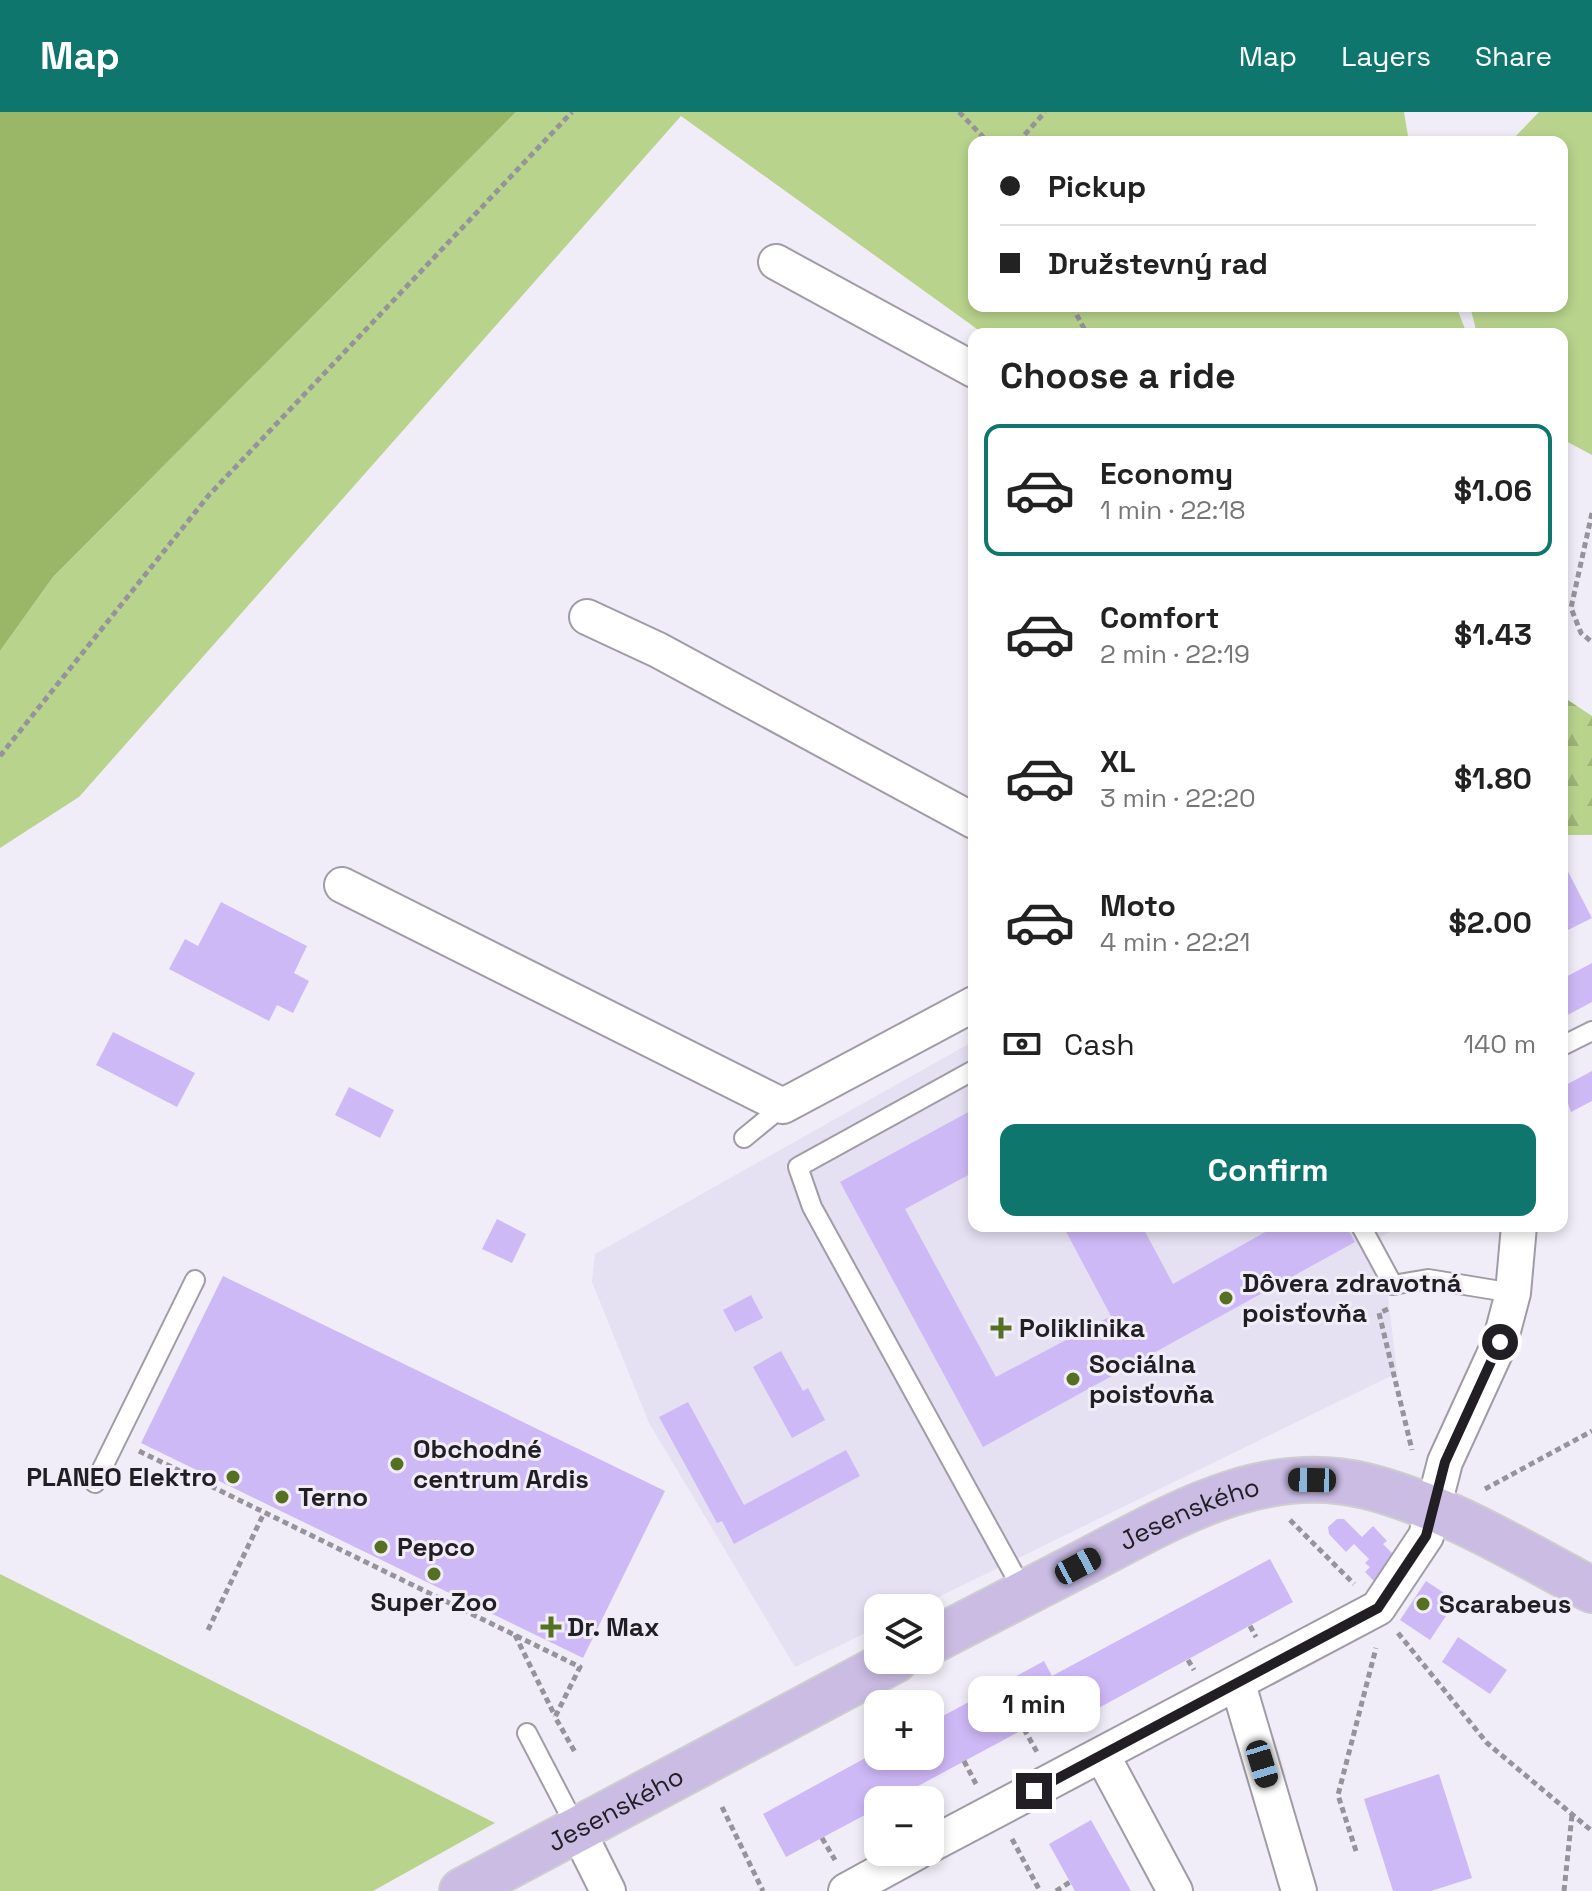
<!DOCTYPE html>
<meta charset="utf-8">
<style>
:root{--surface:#fff;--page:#f2f2f2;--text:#222;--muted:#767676;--line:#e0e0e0;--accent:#0f766e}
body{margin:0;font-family:"Space Grotesk",sans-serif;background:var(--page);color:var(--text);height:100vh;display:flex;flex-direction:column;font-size:30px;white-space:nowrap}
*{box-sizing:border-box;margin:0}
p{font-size:26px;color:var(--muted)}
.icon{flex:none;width:44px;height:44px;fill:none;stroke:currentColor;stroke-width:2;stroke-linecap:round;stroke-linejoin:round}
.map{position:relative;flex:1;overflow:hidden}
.drawer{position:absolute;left:968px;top:216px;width:600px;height:904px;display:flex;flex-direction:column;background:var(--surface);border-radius:16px;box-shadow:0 4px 12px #0003}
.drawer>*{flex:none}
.hud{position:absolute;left:968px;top:24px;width:600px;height:176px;border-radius:16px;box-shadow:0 4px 12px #0003;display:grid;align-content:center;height:176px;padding:0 32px;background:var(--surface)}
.fabs{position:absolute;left:864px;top:1482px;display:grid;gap:16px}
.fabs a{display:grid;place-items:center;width:80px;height:80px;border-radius:16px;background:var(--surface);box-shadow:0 4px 12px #0003;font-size:40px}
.end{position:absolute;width:36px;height:36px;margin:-18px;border:10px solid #211f23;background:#fff;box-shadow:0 0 0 4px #fff}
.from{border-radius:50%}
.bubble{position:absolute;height:56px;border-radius:16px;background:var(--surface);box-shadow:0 4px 12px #0003;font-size:26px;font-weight:600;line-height:56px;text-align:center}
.car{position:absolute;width:24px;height:48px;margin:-24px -12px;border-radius:10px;box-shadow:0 0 6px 2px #0007;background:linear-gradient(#222 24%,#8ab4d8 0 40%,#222 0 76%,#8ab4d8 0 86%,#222 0)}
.hud b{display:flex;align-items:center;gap:28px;height:76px;font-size:30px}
.hud b+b{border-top:2px solid var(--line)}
.hud i{width:20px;height:20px;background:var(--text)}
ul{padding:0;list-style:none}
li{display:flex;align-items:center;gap:24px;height:132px;margin:0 16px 12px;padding:0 16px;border:4px solid transparent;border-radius:16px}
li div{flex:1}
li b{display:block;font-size:30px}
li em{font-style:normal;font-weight:600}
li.active{border-color:var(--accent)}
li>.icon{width:72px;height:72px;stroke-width:1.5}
h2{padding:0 32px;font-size:36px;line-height:96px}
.pay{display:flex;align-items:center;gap:20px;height:88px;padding:0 32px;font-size:30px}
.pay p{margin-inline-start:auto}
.button{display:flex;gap:16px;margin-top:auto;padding:16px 32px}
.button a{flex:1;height:92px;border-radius:16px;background:var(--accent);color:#fff;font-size:32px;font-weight:600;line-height:92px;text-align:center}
header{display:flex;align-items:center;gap:48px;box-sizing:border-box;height:112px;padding:0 40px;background:var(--accent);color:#fff}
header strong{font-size:38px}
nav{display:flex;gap:44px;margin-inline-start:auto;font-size:28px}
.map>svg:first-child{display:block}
.built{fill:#e5e0f2}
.forest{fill:url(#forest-firs)}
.garden{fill:#b8d48c}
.water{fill:#99b767}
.building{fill:#ceb9f7}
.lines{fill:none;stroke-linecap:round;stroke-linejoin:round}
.lane-casing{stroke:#9f9ca6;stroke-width:22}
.street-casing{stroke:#9f9ca6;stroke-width:38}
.primary-casing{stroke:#cececf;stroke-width:48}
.path{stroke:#96939b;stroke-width:5;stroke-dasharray:6 4;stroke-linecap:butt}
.lane{stroke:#fff;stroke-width:18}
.street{stroke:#fff;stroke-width:34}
.primary{stroke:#cabce3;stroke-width:44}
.route{stroke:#211f23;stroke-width:10}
.poi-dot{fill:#567022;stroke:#f1edf8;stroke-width:3}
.labels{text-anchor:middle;stroke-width:6;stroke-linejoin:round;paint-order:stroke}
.poi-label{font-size:26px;font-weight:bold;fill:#211f23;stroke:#f1edf8;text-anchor:start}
.street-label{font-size:26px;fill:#211f23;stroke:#f1edf8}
</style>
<header>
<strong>Map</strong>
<nav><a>Map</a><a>Layers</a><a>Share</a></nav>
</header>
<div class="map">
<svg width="1592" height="1779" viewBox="0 0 1592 1779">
<defs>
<pattern id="forest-firs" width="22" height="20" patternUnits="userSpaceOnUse" patternTransform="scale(2)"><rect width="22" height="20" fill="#b8d48c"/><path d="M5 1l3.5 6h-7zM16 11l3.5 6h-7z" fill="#9eb678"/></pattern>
</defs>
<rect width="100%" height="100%" fill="#f1edf8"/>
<path class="built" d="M974,929V1114H1401L1381,1125L1397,1261L916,1496H878V1515L795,1555L649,1311L592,1170L595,1142Z"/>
<path class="forest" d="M1562,584L1592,604V723H1562Z"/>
<g class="garden">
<path d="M516,0H1404L1409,30H974V194H1456L1467,222H984L681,4L79,685L0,736V539L53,465Z"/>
<path d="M1539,0H1592V343L1562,327V222H1477L1470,194H1562V30H1510Z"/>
<path d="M0,1462L495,1711L373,1779H0Z"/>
</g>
<path class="water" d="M0,0H516L53,465L0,539Z"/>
<g class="building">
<path d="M1562,748L1592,806L1562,821Z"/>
<path d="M221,790L307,834L294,861L309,869L293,901L277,893L269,909L169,857L185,827L198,834Z"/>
<path d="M1592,851V890L1562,906V867Z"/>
<path d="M113,920L195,961L177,995L96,953Z"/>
<path d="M1592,959V989L1571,1000L1562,975Z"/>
<path d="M349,975L394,998L380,1026L335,1003Z"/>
<path d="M974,997V1060L905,1097L996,1265L1111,1204L1063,1114H1142L1173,1172L1276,1114H1346L1355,1130L983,1335L840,1070Z"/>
<path d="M497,1107L526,1122L512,1151L482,1137Z"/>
<path d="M223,1164L665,1379L583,1546L141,1331Z"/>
<path d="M751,1183L763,1206L735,1220L723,1198Z"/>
<path d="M781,1239L803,1279L808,1276L825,1308L792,1326L753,1255Z"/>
<path d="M688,1290L744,1393L846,1338L860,1364L734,1432L722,1409L717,1411L659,1305Z"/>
<path d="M1337,1407H1344L1362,1425L1373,1414L1387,1429L1383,1432L1398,1447L1375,1470L1365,1460L1370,1455L1365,1451L1369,1447L1354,1432L1346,1440L1329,1422L1328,1415Z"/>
<path d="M1270,1447L1293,1490L1073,1610L1065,1595L892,1688H878V1696L786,1745L763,1702L878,1639V1644H930V1611L1044,1549L1052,1564Z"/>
<path d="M1426,1469L1456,1489L1430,1528L1400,1508Z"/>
<path d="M1458,1525L1507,1558L1490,1582L1442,1550Z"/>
<path d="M1439,1662L1472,1766L1431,1779H1393L1364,1687Z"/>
<path d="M1091,1708L1131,1779H1075L1049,1732Z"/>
</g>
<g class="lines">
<g class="lane-casing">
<g id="lane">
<path d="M1562,934L1592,919"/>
<path d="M974,958L798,1055L812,1095L1025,1482"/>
<path d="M744,1026L783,994"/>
<path d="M1361,1114L1393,1173L1428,1167L1513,1181"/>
<path d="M95,1371L195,1168"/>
<path d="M527,1621L577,1717"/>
</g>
</g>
<g class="street-casing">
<g id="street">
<path d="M776,150L974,258"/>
<path d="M587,505L658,538L974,709"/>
<path d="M342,773L783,994L974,892"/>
<path d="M1238,1572L1299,1779"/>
<path d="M1102,1643L1175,1779"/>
<path d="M577,1717L608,1779"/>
<path d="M930,1733L1378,1496L1426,1424L1445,1350L1500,1230L1513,1181L1519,1114"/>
<path d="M846,1779L917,1740"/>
</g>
</g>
<g class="primary-casing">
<g id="primary">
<path id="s1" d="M930,1530C980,1504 1031,1478 1081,1452C1170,1406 1262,1348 1366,1374C1446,1394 1520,1440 1592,1478"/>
<path id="s2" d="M462,1779L895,1548"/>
</g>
</g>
<g class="path">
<path d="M959,0L988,30"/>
<path d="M1018,30L1045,0"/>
<path d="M1072,194L1087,222"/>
<path d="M1592,401L1571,496L1581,521L1592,530"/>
<path d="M0,644L209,383L572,0"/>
<path d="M1388,1197L1379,1201L1412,1338"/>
<path d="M139,1339L580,1555L555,1605L575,1640"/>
<path d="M1485,1377L1592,1319"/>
<path d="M1290,1408L1354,1472"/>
<path d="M1250,1514L1256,1525"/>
<path d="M208,1518L264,1401"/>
<path d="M1398,1521L1487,1631L1592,1719"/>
<path d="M515,1523L555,1604"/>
<path d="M1188,1548L1194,1558"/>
<path d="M1024,1617L1037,1640"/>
<path d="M964,1649L976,1672"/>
<path d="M722,1695L763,1779"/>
<path d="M822,1726L835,1748"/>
<path d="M1012,1727L1040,1779"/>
<path d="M1356,1739L1338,1683L1376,1536"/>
<path d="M1056,1779L1070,1770"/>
<path d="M1564,1779L1572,1703"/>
</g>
<use href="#lane" class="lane"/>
<use href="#street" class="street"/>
<use href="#primary" class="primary"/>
</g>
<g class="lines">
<path class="route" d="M1034,1679L1378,1496L1426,1424L1445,1350L1500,1230"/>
</g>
<g class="poi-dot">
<circle cx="1226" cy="1186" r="8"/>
<path d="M997 1204h8v8h8v8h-8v8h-8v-8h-8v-8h8z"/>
<circle cx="1073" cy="1267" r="8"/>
<circle cx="397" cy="1352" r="8"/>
<circle cx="233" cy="1365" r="8"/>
<circle cx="282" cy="1385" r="8"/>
<circle cx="381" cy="1435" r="8"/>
<circle cx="434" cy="1462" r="8"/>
<circle cx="1423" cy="1492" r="8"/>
<path d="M547 1503h8v8h8v8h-8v8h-8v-8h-8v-8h8z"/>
</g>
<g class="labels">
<g class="poi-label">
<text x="1242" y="1180">Dôvera zdravotná<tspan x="1242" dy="30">poisťovňa</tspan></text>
<text x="1019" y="1225">Poliklinika</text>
<text x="1089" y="1261">Sociálna<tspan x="1089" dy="30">poisťovňa</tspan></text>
<text x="413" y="1346">Obchodné<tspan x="413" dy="30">centrum Ardis</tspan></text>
<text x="217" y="1374" text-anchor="end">PLANEO Elektro</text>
<text x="298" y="1394">Terno</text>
<text x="397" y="1444">Pepco</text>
<text x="434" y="1499" text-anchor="middle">Super Zoo</text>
<text x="1439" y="1501">Scarabeus</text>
<text x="567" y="1524">Dr. Max</text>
</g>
<g class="street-label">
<text dy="9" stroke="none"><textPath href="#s1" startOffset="290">Jesenského</textPath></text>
<text dy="9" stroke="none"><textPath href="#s2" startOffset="174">Jesenského</textPath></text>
</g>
</g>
</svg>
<div class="fabs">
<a><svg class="icon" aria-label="layers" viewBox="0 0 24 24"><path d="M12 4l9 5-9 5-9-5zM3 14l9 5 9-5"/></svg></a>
<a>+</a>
<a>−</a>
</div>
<i class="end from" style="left:1500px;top:1230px"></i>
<i class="end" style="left:1034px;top:1679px"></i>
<div class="bubble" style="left:968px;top:1564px;width:132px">1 min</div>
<i class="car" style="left:1312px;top:1368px;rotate:271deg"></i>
<i class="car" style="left:1078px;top:1454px;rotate:62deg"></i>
<i class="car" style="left:1262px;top:1652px;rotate:163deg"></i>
<div class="hud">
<b><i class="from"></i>Pickup</b>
<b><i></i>Družstevný rad</b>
</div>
<section class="drawer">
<h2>Choose a ride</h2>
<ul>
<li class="active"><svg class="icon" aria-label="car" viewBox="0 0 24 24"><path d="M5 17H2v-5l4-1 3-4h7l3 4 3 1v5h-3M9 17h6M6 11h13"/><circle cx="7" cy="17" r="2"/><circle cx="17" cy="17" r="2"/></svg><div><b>Economy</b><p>1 min · 22:18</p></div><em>$1.06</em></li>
<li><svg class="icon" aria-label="car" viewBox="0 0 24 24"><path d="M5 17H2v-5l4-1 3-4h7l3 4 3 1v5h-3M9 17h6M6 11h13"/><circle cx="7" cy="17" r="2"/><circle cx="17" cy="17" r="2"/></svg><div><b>Comfort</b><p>2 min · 22:19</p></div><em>$1.43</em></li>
<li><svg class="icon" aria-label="car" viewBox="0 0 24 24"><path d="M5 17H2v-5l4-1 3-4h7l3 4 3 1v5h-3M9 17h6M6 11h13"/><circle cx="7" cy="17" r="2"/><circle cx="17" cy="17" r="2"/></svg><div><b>XL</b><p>3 min · 22:20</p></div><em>$1.80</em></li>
<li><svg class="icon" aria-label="car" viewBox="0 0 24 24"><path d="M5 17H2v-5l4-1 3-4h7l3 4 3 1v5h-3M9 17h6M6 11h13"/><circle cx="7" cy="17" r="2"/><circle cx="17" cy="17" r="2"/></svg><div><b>Moto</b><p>4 min · 22:21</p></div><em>$2.00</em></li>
</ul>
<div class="pay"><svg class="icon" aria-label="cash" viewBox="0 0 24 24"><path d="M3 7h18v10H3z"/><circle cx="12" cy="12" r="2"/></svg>Cash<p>140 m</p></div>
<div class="button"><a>Confirm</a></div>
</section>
</div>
